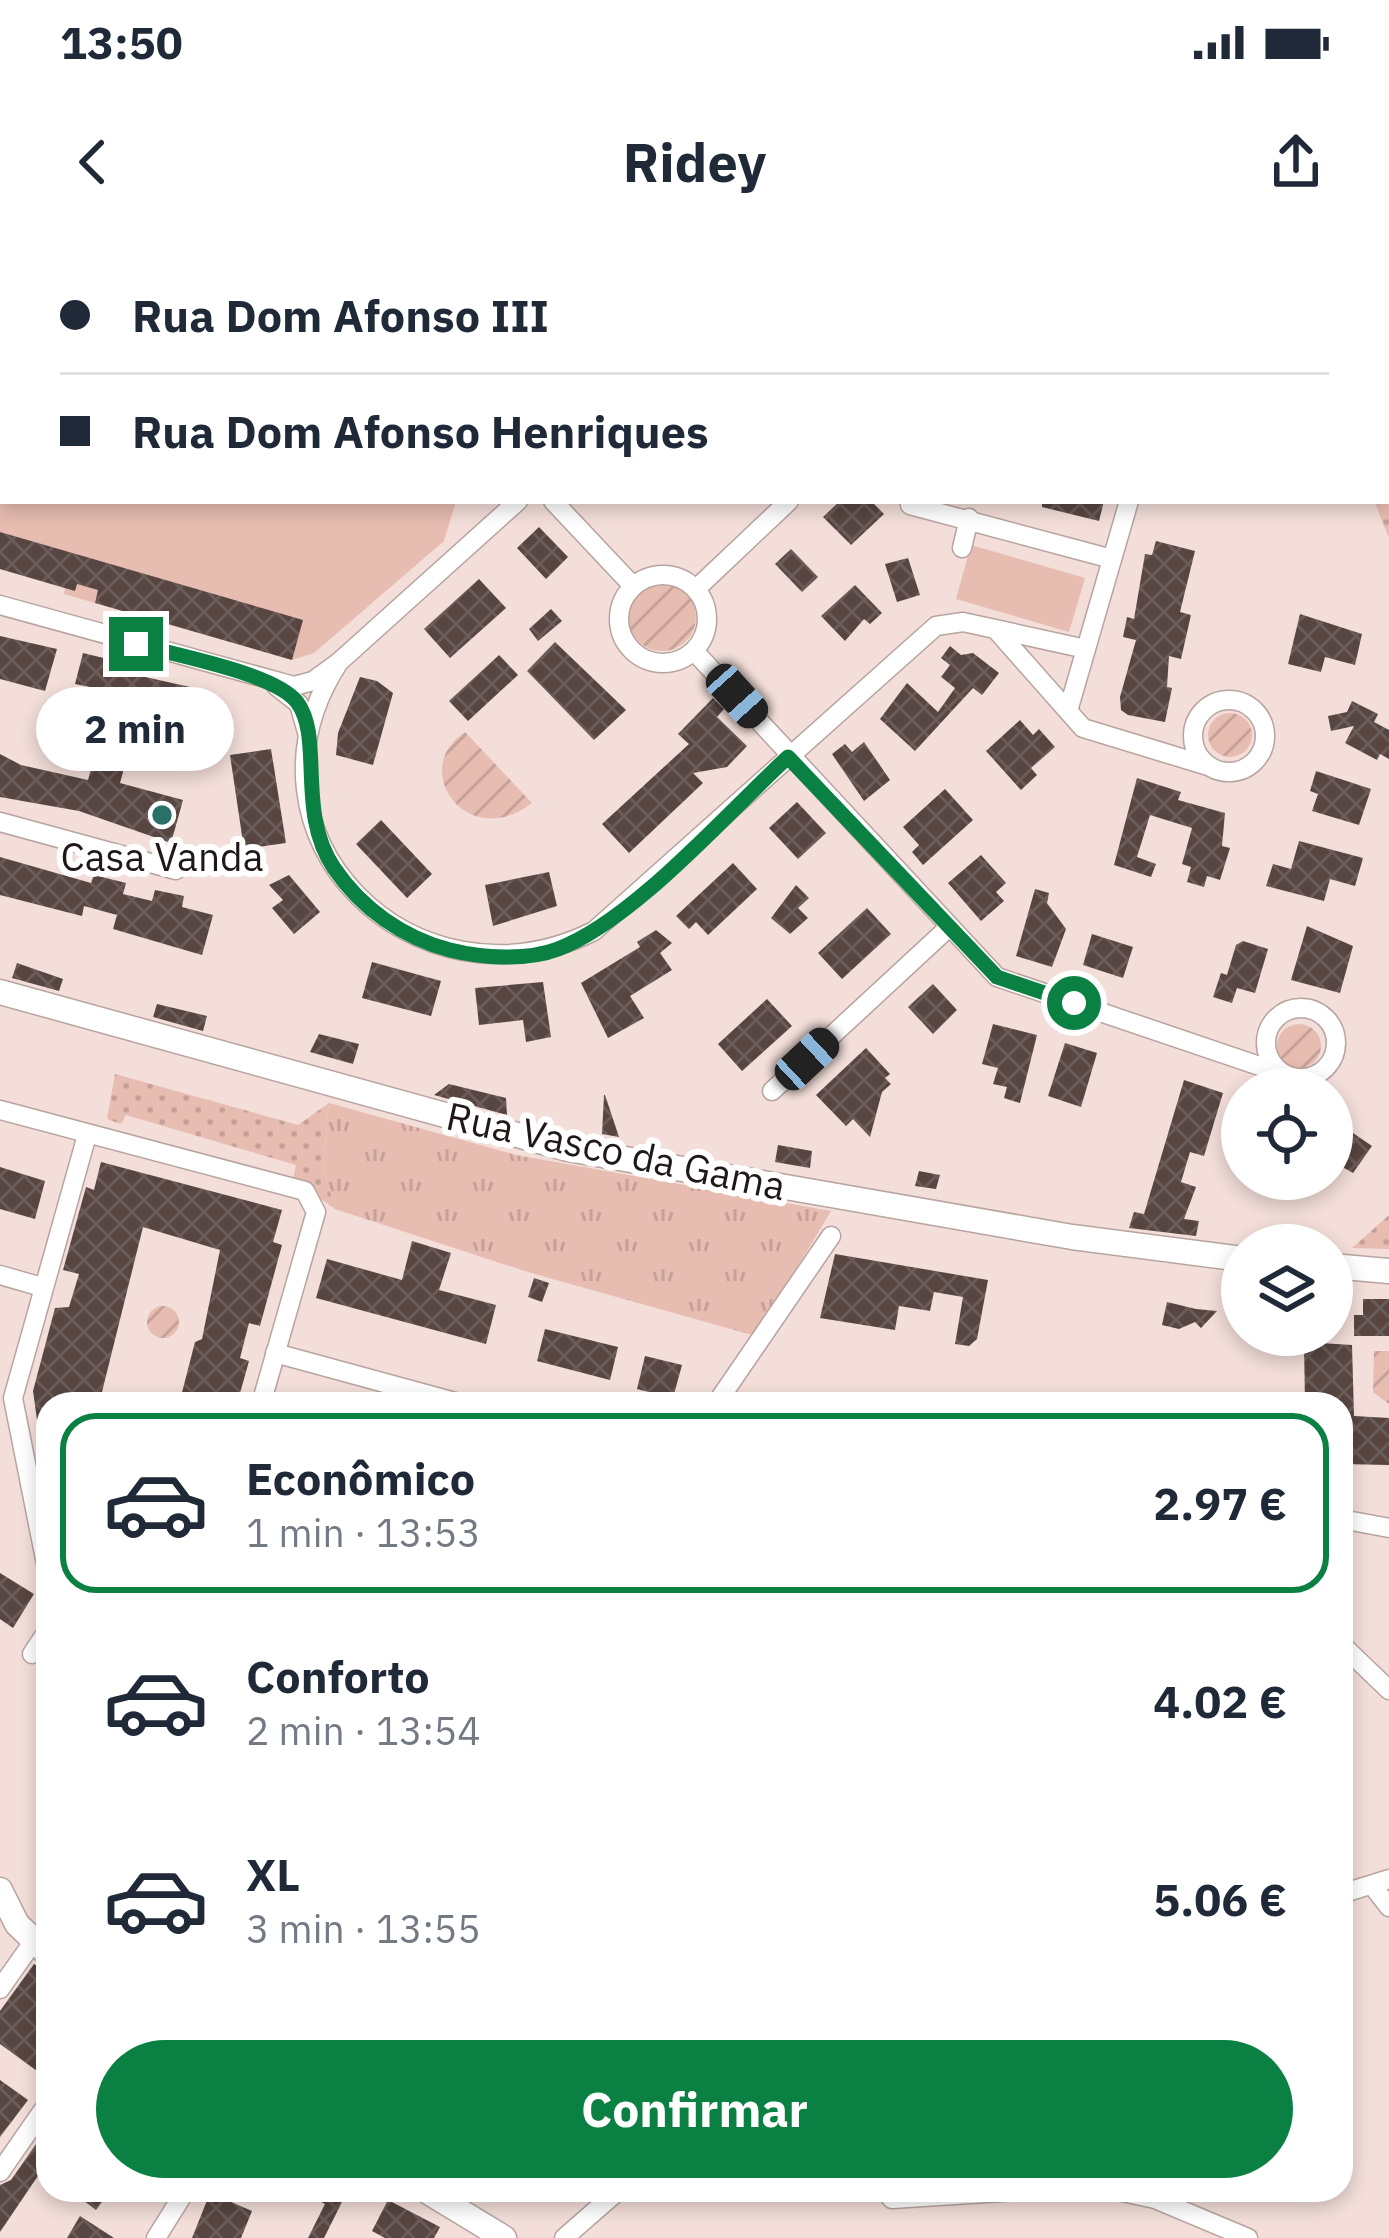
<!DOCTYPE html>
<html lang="pt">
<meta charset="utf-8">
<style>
:root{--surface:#fff;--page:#f2f2f3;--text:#1f2937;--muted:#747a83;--line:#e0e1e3;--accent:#0b8043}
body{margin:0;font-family:"IBM Plex Sans",sans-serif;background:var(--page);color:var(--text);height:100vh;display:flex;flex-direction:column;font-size:45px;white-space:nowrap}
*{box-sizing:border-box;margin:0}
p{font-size:39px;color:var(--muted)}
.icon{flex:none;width:66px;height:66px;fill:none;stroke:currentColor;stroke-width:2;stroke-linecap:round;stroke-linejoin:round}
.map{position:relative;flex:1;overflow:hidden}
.details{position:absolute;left:36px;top:1152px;width:1317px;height:810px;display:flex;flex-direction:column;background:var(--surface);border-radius:36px;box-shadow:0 6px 18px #0003}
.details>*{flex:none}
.hud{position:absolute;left:0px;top:0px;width:1389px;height:264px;box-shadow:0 6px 18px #0003;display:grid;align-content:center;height:264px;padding:0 60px;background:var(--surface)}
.tools{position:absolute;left:1221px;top:828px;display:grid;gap:24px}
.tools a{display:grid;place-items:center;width:132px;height:132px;border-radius:50%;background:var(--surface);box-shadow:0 6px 18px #0003;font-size:60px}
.end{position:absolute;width:54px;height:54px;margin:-27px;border:15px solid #0b8043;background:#fff;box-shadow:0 0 0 6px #fff}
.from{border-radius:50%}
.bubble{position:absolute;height:84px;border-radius:42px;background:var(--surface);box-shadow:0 6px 18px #0003;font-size:39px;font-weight:800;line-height:84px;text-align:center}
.car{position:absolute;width:36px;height:72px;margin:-36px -18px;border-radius:15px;box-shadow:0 0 9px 3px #0007;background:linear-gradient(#222 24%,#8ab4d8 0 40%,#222 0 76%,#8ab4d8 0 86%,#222 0)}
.hud b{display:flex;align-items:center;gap:42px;height:114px;font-size:45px}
.hud b+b{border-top:3px solid var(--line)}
.hud i{width:30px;height:30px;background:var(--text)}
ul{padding:21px 0 0;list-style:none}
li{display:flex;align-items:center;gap:36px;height:180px;margin:0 24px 18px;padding:0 36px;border:6px solid transparent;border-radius:36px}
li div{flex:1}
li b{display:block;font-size:45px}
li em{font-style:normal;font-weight:800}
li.selected{border-color:var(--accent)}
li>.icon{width:108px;height:108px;stroke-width:1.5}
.button{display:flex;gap:24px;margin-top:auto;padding:24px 60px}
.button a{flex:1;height:138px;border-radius:72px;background:var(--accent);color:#fff;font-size:48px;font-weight:800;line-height:138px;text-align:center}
.status{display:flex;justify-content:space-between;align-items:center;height:84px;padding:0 60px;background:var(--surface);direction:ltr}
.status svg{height:33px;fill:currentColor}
header{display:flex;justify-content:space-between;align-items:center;height:156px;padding:0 60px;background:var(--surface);font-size:54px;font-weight:800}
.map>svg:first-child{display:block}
.grass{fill:url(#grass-dots)}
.park{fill:url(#park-tufts)}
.garden{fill:url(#garden-furrows)}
.pitch{fill:#e7bcb1}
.building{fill:url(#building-cross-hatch)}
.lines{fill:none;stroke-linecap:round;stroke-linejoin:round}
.minor-casing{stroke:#b8a49f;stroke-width:21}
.tertiary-casing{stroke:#b8a49f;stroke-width:27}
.minor{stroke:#fff;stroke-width:18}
.tertiary{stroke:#fff;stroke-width:24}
.route{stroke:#0b8043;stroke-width:15}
.poi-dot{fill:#287068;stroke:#fff;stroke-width:4.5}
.labels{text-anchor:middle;stroke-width:12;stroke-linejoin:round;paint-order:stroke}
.poi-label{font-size:39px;fill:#1f1816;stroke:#fff}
.street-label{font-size:39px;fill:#1f1816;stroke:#fff}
</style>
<div class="status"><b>13:50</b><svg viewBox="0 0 49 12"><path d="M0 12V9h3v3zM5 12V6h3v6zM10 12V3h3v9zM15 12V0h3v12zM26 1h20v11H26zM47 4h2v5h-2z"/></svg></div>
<header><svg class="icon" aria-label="back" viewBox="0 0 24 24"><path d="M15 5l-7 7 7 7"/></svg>Ridey<svg class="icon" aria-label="share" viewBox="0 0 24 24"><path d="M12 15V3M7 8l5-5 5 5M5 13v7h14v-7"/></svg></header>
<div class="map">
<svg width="1389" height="1998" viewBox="0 0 1389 1998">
<defs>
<pattern id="grass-dots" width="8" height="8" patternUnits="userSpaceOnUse" patternTransform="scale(3)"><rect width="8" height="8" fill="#e7bcb1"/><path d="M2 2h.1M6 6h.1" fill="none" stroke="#c6a198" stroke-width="1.8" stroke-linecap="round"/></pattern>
<pattern id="park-tufts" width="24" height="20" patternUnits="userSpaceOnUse" patternTransform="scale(3)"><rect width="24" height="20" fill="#e7bcb1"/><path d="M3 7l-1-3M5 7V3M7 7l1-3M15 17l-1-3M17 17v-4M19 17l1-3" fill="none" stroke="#c6a198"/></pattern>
<pattern id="garden-furrows" width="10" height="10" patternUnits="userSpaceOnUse" patternTransform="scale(3)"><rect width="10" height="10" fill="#e7bcb1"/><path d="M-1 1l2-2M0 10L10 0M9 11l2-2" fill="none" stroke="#c6a198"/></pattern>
<pattern id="building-cross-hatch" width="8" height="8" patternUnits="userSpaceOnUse" patternTransform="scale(3)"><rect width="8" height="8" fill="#574541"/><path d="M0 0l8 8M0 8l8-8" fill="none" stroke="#6b5c59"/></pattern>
</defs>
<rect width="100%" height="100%" fill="#f3ded9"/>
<g class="grass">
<path d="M1328,0H1389V298L1374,261H1386V3Z"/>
<path d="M115,834L298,885L329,863L323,926L335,969L293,939L296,925L126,875L121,884L107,879Z"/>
<path d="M1389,975V1009L1352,1008Z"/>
</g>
<path class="park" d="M329,863L516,915L831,971L756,1096L531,1033L335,969L323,926Z"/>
<g class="garden">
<circle cx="662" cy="377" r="34"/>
<circle cx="1230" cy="495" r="22"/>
<path d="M465,492L532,563C467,613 408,529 465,492Z"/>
<circle cx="1299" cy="806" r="22"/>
<circle cx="163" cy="1082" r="16"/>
<path d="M1374,1111H1389V1164L1373,1152Z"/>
</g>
<g class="pitch">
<path d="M0,0L273,3H3V261H456L444,301L314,413L292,420L64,354L65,348L0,329Z"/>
<path d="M971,305L1085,338L1069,392L956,359Z"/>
</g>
<g class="building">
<path d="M840,261H871L884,274L851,305L823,277Z"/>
<path d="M1042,261H1104L1099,281L1042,267Z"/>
<path d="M539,287L568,317L546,339L517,308Z"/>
<path d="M0,292L303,380L292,420L95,363L98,350L77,344L75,351L0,329Z"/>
<path d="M1156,301L1195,311L1180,372L1191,375L1181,419L1169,416L1167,447L1172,448L1165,482L1128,475L1121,470L1120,457L1136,400L1123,397L1127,377L1134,379L1145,314L1152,315Z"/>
<path d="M791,309L818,337L802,352L775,324Z"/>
<path d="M908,318L920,355L897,362L885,324Z"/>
<path d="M479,339L506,368L450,418L424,389Z"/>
<path d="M855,345L882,373L870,384L864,379L845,401L821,376Z"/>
<path d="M551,369L562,381L538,401L529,389Z"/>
<path d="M1300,374L1362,394L1355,425L1325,417L1321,432L1288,424Z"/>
<path d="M0,396L57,409L45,451L0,439Z"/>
<path d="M555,402L626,470L594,500L527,431Z"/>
<path d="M950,406L961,415L973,413L999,433L982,455L973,448L915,511L880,479L907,443L938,472L955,448L941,437L950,425L941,418Z"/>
<path d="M83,413L116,421L114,430L190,447L189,454L213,459L205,494L169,485L171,476L134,465L132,475L107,468L109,460L88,455L90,447L75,444Z"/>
<path d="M499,415L518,435L468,481L449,461Z"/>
<path d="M360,437L377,441L393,453L373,525L336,515L338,493Z"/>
<path d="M713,458L724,469L717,477L747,506L727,527L693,533L703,543L629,613L602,584L689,504L678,494Z"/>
<path d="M1352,461L1378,474L1374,482L1389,490V519L1380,514L1377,520L1345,503L1354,486L1331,491L1328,476L1347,472Z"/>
<path d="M1020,480L1033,495L1039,489L1055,507L1031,528L1037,535L1021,550L986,511Z"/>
<path d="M864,502L890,540L864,561L832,514L845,504L852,512Z"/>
<path d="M98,504L128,514L120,543L183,560L171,603L79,571L0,557V514L21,525L88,540Z"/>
<path d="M271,509L286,603L244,609L230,515Z"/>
<path d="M1316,531L1371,549L1359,585L1312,571L1318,554L1310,551Z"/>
<path d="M1137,538L1181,552L1178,560L1225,573L1222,606L1230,608L1220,640L1207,636L1204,647L1187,642L1191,627L1182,624L1192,588L1150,575L1137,617L1156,624L1151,637L1114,625Z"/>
<path d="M945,549L973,580L923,625L912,612L919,605L903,587Z"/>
<path d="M797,562L826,593L798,619L769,588Z"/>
<path d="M381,580L432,634L407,658L356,604Z"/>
<path d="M1299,601L1363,618L1355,646L1330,639L1324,661L1266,646L1273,624L1291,629Z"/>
<path d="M981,615L1006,643L996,652L1004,661L981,681L948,643Z"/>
<path d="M0,617L91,643L94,635L126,643L123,654L152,661L155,650L184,656L182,667L213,675L202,715L113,689L117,675L84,666L82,676L0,655Z"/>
<path d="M733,623L757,649L708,695L696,682L689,689L676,676Z"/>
<path d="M549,632L557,666L493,686L485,645Z"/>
<path d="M289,635L320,672L294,694L272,668L283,660L269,645Z"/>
<path d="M796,645L809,658L798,668L808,678L790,694L771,678Z"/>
<path d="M1035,649L1049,653L1047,663L1066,689L1052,727L1016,716Z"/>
<path d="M867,668L891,694L842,739L818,713Z"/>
<path d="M1307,686L1353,706L1340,753L1291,740Z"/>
<path d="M656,690L672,703L660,713L672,730L630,756L644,778L608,798L581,743L640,707L637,702Z"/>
<path d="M1092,694L1133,707L1123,738L1083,725Z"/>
<path d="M1243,701L1268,709L1255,753L1237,748L1232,763L1213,757L1221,733L1227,735L1236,705Z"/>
<path d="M372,722L441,741L431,776L362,758Z"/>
<path d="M17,723L63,739L59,751L12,738Z"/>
<path d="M543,742L551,797L526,802L523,780L479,785L475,748Z"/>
<path d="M933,744L957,770L933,794L908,767Z"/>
<path d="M767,759L792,786L742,831L718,804Z"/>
<path d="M157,764L207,776L203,791L153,777Z"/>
<path d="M993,784L1037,795L1020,863L1004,858L1007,847L993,844L998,828L982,824Z"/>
<path d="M319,794L359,804L353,824L310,812Z"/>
<path d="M1065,803L1097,813L1081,867L1048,856Z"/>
<path d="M866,808L890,834L885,838L891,844L882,852L870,897L853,879L846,886L816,855Z"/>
<path d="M1184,840L1223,853L1204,916L1190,912L1181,942L1196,947L1184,979L1199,981L1196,996L1129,988L1134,972L1144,974Z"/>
<path d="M449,844L506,858L507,875L434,855Z"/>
<path d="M604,855H605L619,897L602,894Z"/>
<path d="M1349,882L1350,891L1372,906L1353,933L1332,921V883Z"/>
<path d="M778,905L812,911L810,928L775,922Z"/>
<path d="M101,922L282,970L273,1002L282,1005L260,1086L249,1083L240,1118L249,1121L237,1164H179L195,1102L202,1099L220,1010L143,987L99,1164H48V1194H39L33,1151L55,1068L69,1067L79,1034L63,1030L86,947L94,950Z"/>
<path d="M0,927L45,941L35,979L0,969Z"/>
<path d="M919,931L940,935L936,949L915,946Z"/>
<path d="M412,1001L451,1013L439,1050L496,1065L486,1104L316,1058L327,1019L402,1040Z"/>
<path d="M835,1014L988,1040L977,1099L969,1106L955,1104L963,1057L934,1052L930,1071L899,1066L895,1090L820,1078Z"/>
<path d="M534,1038L549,1043L542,1062L528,1057Z"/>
<path d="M1363,1059H1389V1096H1354V1075H1363Z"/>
<path d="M1167,1062L1196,1069L1217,1071L1201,1088L1195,1082L1179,1089L1162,1085Z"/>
<path d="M545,1089L618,1107L610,1140L537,1121Z"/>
<path d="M1304,1102L1352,1105L1354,1176L1389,1178V1225L1341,1224V1164H1305Z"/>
<path d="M645,1116L682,1125L673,1158L637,1149Z"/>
<path d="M0,1333L34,1354L13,1388L0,1379Z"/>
<path d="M34,1724L48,1732V1839L0,1804V1771Z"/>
<path d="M0,1840L28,1860L0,1897Z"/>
<path d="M48,1887V1921L0,1992V1945L11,1940Z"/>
<path d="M70,1950H95L105,1958L96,1970Z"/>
<path d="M298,1950H348L324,1998H308L325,1964Z"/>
<path d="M210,1953L252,1971L241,1998H192Z"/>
<path d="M388,1960L440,1987L434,1998H385L372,1991Z"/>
<path d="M80,1976L114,1998H67Z"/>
</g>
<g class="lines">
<g class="minor-casing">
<g id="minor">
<path d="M384,3L385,0"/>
<path d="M603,3L604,0"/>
<path d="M902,3V0"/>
<path d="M1203,3L1204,0"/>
<path d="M553,261L633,346"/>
<path d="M910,265L1112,319"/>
<path d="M962,308L969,278"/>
<circle cx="663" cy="379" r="44"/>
<path d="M696,349L789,261"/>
<path d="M0,365L294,446L313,441L339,422L518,261"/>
<path d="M998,392L1083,488L1208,526"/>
<path d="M694,411L997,737L1283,834"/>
<path d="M339,422C226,595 415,780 594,691L936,386L963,382L1086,409"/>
<path d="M276,446L299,464L308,496"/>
<circle cx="1229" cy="496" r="36"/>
<path d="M1068,471L1129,261"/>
<path d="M0,582L176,630"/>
<circle cx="1301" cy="803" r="35"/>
<path d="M772,851L947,689"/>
<path d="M0,870L305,951L316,972L261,1164"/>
<path d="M0,1035L42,1047"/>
<path d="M275,1113L462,1164"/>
<path d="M716,1164L831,996"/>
<path d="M1341,1279L1389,1288"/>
<path d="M48,1334L13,1158L87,895"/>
<path d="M1341,1404L1389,1450"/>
<path d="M32,1414L48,1390"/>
<path d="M1372,1645L1389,1667"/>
<path d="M1341,1654L1389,1639"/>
<path d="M0,1749L33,1702"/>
<path d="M0,1932L48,1863"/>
<path d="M884,1950L892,1959L1034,1950"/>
<path d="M1113,1950L1155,1959L1248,1998"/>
<path d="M156,1998L186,1950"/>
<path d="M564,1998L619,1950"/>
</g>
</g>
<g class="tertiary-casing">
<g id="tertiary">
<path d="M0,752L568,909L1072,997L1242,1019"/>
<path d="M1332,1026L1389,1031"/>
<path d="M0,1650L17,1684L48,1714"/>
<path d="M425,1950L504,1998"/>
</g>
</g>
<use href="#minor" class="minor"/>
<use href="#tertiary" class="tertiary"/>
</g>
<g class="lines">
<path class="route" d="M136,404C173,415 275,433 297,462C324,498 296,572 334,628C361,668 403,698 450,710C482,718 527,721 558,709C633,681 727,573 788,517L997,737L1074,763"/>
</g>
<circle class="poi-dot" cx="162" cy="575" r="12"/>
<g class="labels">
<g class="poi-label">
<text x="162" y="631">Casa Vanda</text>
</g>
<g class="street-label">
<text transform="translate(616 911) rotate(12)" y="14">Rua Vasco da Gama</text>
</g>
</g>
</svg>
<div class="tools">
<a><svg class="icon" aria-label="locate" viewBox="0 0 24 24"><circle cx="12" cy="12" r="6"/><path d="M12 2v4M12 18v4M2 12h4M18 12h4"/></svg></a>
<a><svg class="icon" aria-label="layers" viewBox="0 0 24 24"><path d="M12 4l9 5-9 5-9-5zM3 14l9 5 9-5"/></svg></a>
</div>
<i class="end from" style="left:1074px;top:763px"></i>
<i class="end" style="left:136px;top:404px"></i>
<div class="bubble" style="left:36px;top:447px;width:198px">2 min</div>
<i class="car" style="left:737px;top:456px;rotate:138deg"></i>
<i class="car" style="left:807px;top:819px;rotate:47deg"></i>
<div class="hud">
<b><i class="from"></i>Rua Dom Afonso III</b>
<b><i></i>Rua Dom Afonso Henriques</b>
</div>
<section class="details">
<ul>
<li class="selected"><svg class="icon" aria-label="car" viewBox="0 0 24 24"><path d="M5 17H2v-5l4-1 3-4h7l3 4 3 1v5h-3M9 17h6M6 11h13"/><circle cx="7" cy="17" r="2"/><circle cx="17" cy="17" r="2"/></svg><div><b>Econômico</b><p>1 min · 13:53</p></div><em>2.97 €</em></li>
<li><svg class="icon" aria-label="car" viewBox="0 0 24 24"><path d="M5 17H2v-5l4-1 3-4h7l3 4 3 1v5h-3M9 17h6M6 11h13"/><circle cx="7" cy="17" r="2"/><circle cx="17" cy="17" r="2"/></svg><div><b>Conforto</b><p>2 min · 13:54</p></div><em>4.02 €</em></li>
<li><svg class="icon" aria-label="car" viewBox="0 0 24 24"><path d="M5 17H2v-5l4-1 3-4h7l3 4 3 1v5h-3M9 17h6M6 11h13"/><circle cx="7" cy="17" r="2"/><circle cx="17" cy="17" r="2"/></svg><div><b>XL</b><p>3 min · 13:55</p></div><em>5.06 €</em></li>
</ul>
<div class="button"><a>Confirmar</a></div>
</section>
</div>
